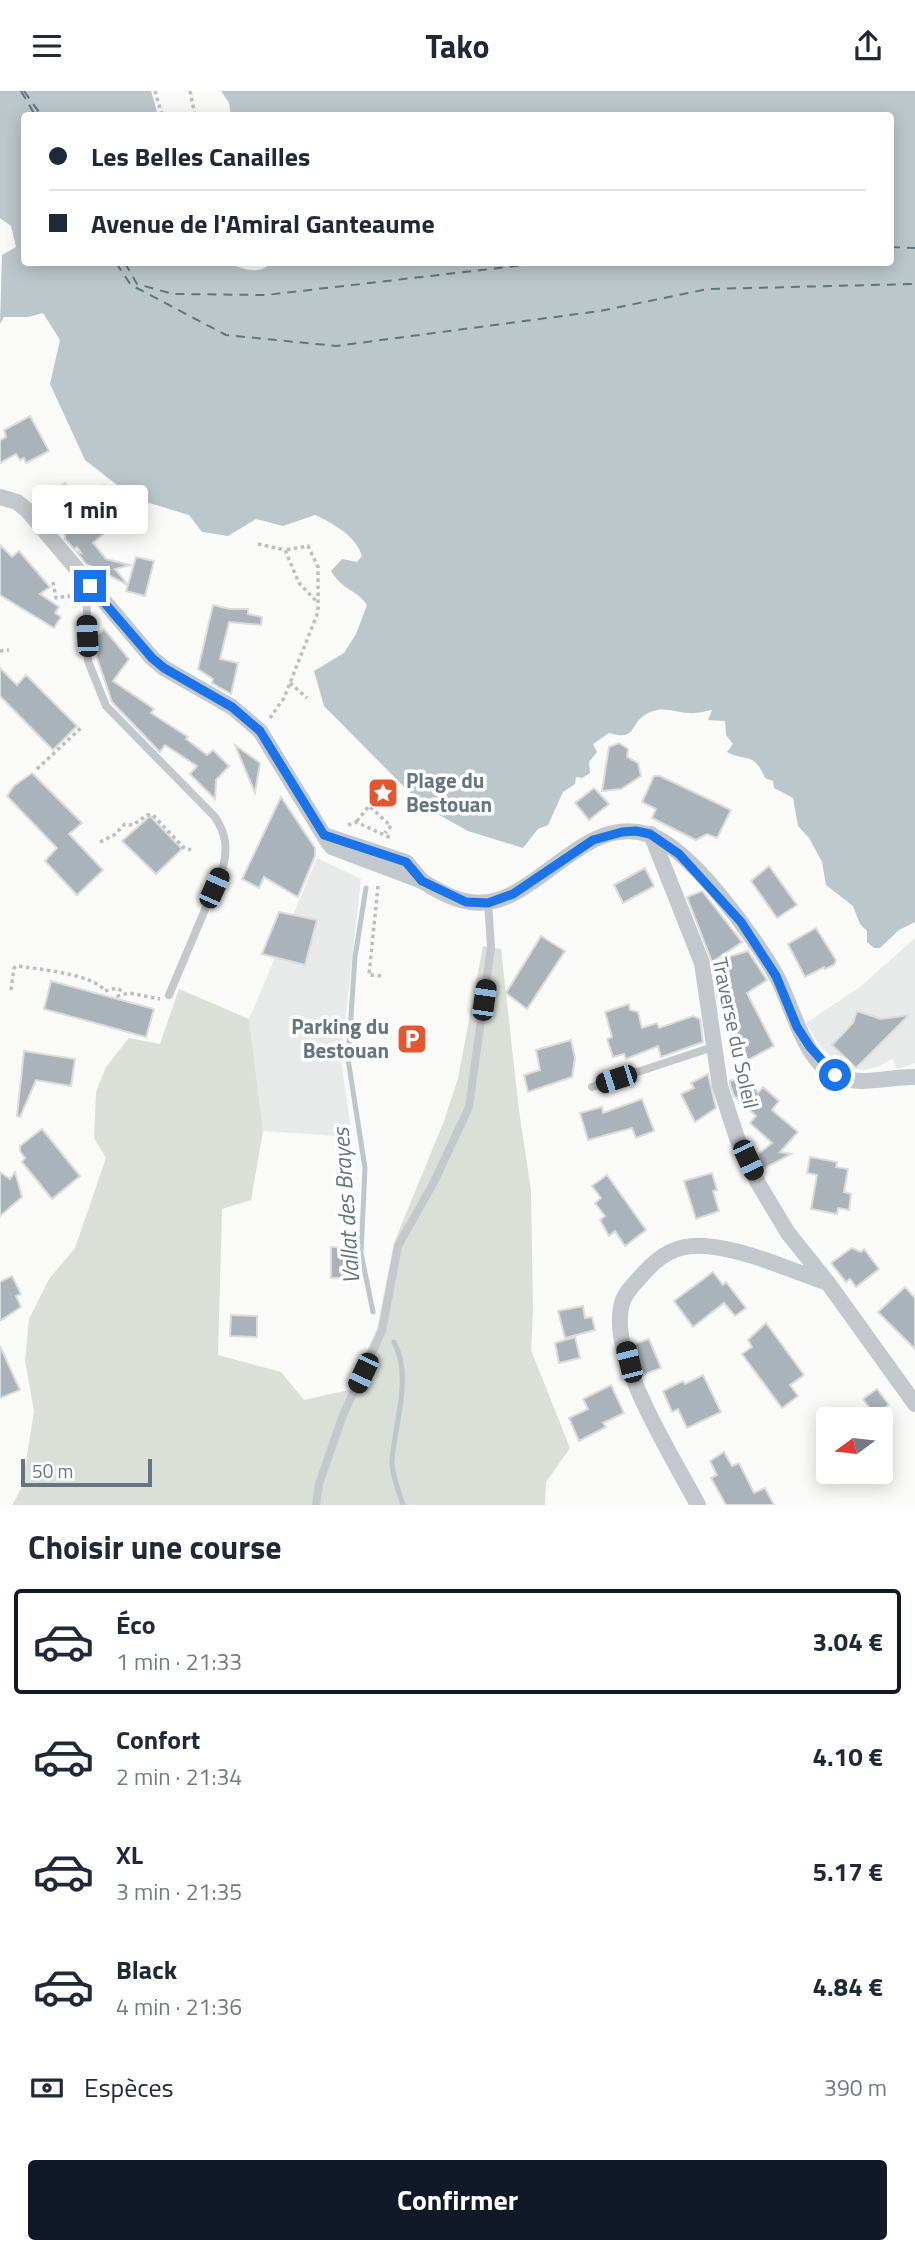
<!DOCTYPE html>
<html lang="fr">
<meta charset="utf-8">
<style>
:root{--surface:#fff;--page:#f6f6f7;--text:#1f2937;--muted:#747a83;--line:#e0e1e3;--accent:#111827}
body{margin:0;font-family:"Titillium Web",sans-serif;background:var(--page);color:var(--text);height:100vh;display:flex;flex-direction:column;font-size:26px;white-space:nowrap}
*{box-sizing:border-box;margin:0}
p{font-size:23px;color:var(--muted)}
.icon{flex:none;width:38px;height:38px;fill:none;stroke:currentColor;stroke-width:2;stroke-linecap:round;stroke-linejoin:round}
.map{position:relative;height:1414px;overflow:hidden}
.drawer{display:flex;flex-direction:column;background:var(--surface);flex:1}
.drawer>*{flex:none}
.hud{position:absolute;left:21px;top:21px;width:873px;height:154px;border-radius:7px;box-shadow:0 4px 18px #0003;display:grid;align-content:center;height:154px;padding:0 28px;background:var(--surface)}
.needle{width:46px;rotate:255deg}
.tools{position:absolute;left:816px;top:1316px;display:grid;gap:14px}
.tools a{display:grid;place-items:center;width:77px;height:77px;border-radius:7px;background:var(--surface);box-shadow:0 4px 18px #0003;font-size:35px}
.scale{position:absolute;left:21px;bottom:18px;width:131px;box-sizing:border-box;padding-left:7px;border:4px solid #657683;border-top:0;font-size:19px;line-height:24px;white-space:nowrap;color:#657683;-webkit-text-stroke:5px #fff;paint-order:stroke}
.end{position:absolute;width:32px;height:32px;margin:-16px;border:9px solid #1a73e8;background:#fff;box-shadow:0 0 0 4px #fff}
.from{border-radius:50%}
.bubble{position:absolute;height:49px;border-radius:7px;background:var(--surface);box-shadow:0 4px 18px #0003;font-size:23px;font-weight:700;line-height:49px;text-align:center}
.car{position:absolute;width:21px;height:42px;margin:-21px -10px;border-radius:9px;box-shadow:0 0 5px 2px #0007;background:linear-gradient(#222 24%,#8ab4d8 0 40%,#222 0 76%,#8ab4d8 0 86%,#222 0)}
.hud b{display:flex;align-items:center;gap:24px;height:66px;font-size:26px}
.hud b+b{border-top:2px solid var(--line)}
.hud i{width:18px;height:18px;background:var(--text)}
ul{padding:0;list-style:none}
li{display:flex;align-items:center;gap:21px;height:105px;margin:0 14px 10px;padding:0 14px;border:4px solid transparent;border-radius:7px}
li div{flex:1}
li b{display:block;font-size:26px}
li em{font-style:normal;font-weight:700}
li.on{border-color:var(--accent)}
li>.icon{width:63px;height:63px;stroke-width:1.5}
h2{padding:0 28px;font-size:32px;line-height:84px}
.pay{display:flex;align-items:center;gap:18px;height:77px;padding:0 28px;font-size:26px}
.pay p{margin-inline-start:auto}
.button{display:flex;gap:14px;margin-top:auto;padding:14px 28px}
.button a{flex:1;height:80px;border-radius:7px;background:var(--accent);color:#fff;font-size:28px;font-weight:700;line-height:80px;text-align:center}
header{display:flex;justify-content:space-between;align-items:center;height:91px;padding:0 28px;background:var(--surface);font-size:32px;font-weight:700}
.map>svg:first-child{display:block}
.built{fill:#e8e9e9}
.green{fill:#dadfd7}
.water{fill:#bbc7cb}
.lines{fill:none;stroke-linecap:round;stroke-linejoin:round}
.stream{stroke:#bbc7cb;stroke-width:5}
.ferry{stroke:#60757c;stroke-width:2;stroke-dasharray:9 7;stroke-linecap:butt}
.building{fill:#aab3b9;stroke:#dcdcda;stroke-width:2}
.path{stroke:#bbbfc2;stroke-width:3.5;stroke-dasharray:3.5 3.5;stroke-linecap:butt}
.lane{stroke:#c3c8cc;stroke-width:8}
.street{stroke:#c3c8cc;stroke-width:16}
.route{stroke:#1a73e8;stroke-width:9}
.labels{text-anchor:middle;stroke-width:7;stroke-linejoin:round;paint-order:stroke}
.poi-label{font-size:21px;font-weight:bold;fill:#657683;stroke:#fff;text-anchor:start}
.street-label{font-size:21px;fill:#657683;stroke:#fff}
.water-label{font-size:23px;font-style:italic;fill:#60757c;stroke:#fff}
</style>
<header><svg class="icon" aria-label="menu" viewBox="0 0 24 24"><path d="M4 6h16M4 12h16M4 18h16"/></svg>Tako<svg class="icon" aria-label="share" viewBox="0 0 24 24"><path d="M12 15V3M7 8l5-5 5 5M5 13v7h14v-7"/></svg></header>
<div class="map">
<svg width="915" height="1414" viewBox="0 0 915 1414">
<rect width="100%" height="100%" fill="#fafaf8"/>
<g class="built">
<path d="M317,767L361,788L341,968L352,1046L263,1040L249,928Z"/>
<path d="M915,847V972L897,978L892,968L877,976L863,979L837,972L820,955L806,932L860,896Z"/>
</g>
<path class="green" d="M483,855L501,858L519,1020L531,1099L533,1222L531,1259L570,1357L546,1391L545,1414H12L22,1396L34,1320L25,1270L29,1228L49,1188L75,1157L106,1067L94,1047L96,1001L106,976L129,947L160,953L179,898L249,928L263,1040L251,1109L222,1118L218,1264L281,1281L304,1309L349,1299L377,1238L394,1152L444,1030L458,987Z"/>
<path class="water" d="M0,0H151L158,24H24V172H230C243,179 260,184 271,172H891V24H231L229,12L221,0H915V831L899,839L880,857H874L867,851V840L860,833L853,815L826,794L822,771L809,747L798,735L793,707L774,697L773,690L765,687C754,660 745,671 727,661L733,653L726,644L725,630L708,629L712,619C705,620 697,623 689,622C674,622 662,613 645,624C629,634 637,650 609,642L593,653L597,661L589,671L590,682L582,687L576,686L575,693L563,701L548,734L538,738L523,757L468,740L423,715L324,615L314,580L344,562L356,543L367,514C355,497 344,501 331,480L342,468L357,471L362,465C355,444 334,433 315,424L283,435L256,428L228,445L202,441L189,424L146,411L117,394L85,369L50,293L60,249L43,222L28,226H4L0,233L2,164L16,156L11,135L0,127Z"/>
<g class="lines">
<g class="stream">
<path d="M366,797L355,866L348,968L365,1077L361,1162L373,1221"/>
<path d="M394,1251C413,1287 394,1333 392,1371C392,1384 399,1401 403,1414"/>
</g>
<g class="ferry">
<path d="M21,0L35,24"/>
<path d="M24,0L41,24"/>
<path d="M891,156L915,157"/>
<path d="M116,172L131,194L226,244L336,255L600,220L708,198L915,193"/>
<path d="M125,172L137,193L173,203L266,204L542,172"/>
</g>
</g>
<g class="building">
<path d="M30,325L49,360L26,372L24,367L20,369L16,363L0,372V349L6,346L4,339Z"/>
<path d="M65,392L82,413L104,394L128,422L93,452L106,468L130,474L115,478L128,494L136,466L154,470L145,505L126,500L128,494L86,473L76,460L81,462L77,456L74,458L65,448V437H56L51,431L63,422L49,405Z"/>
<path d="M0,454L12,466L19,460L50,496L40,503L59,516L55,522L61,526L54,537L0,504Z"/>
<path d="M213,514L230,518H248V523L262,526L261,534L229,531L220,568L238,572L231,603L212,592L213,588L198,578Z"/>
<path d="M104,538L129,568L113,590L154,618L151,622L188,646L186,648L207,664L213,659L229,675L216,689L215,708L190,683L197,675L165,654L160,661L112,611L94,558V547Z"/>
<path d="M0,577L17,594L26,584L77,635L53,659L0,605Z"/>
<path d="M619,652L628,658L627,666L638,672L641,685L621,698L602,700L609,656Z"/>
<path d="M235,654L260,672L255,702Z"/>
<path d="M32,682L82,732L69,743L103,779L77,804L45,770L57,757L7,705L14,695Z"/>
<path d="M654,685H660L731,719L717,747L707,743L696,749L652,727L656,718L642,711Z"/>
<path d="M594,697L609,713L589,729L575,712Z"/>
<path d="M281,706L315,757V765L298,806L264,786L259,797L242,788Z"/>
<path d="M150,725L182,758L156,783L122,750Z"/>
<path d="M769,775L797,814L777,827L751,790Z"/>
<path d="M645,777L654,795L623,812L614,794Z"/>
<path d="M702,800L742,851L712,871L687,806Z"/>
<path d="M279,821L317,829L305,874L262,863Z"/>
<path d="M816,837L836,869L834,874L825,878L824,876L805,886L788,853Z"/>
<path d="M541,845L565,860L527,918L506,902Z"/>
<path d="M748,860L767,889L747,902L774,955L748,969L719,916L712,871Z"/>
<path d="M51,890L154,918L146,946L44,918Z"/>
<path d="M629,913L630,919L638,921L642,937L657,932L659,937L693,925L700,928L703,951L661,966L658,955L626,968L624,963L613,966L607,948L612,946L605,921Z"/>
<path d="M857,920L881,928L909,924L856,977L832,954L853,932Z"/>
<path d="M571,949L575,967L572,986L528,1001L524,984L540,979L536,959Z"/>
<path d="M24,960L75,968L71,995L36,989L20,1026L17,1025Z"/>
<path d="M708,983L716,1017L695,1031L681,1003L694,997L691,992Z"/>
<path d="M748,984L758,1002L763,996L779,1010L772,1019L798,1041L780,1061L791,1063L763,1078L757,1064L772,1052L750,1032L756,1025L734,1005L730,993V990Z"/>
<path d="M642,1008L654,1040L636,1047L632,1037L588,1049L580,1022L602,1016L603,1022Z"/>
<path d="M42,1038L80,1085L52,1108L22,1071L25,1067L20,1060V1055Z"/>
<path d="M810,1066L837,1071L836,1076L848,1078L844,1101L851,1103L849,1119L838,1117L837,1123L811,1118L817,1084L807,1082Z"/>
<path d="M0,1081L10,1088L15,1081L22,1106L0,1125Z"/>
<path d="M712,1082L717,1099L713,1100L719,1120L696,1128L684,1090Z"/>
<path d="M607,1084L646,1139L625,1155L615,1140L609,1145L600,1129L605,1125L595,1112L601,1107L592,1095Z"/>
<rect x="331" y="1156" width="21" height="31"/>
<path d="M852,1157L861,1161L864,1158L879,1178L856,1196L850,1188L846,1191L831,1172Z"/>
<path d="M713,1181L723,1194L726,1191L746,1217L735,1225L724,1212L693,1236L674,1210Z"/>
<path d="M12,1185L21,1203L16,1205L21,1216L0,1230V1191Z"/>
<path d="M905,1196L915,1207V1258L878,1221Z"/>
<path d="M583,1215L585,1227L592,1226L595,1239L565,1247L558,1220Z"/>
<path d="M231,1224L257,1225V1246L230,1245Z"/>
<path d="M766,1232L804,1284L790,1294L798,1305L782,1317L742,1263L752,1256L748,1249Z"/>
<path d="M575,1246L580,1267L559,1272L555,1252Z"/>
<path d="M649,1248L661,1277L643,1284L634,1253Z"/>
<path d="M0,1255L20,1299L0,1307Z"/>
<path d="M703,1284L721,1321L687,1337L678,1318L672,1321L663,1300L683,1290L685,1293Z"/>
<path d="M611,1294L624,1322L603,1332L606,1336L579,1350L569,1327L588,1318L583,1308Z"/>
<path d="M877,1298L889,1314L875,1324L863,1308Z"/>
<path d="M724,1361L732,1375L739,1372L754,1402L765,1397L774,1414H726L711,1387L717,1384L710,1370Z"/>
</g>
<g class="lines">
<g class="path">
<path d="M155,0L162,24"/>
<path d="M190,0L195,24"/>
<path d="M258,453L285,459L299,492L317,511"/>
<path d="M53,491L56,507L69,505L73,511"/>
<path d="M0,560L9,559"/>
<path d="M290,592L307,607"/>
<path d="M270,627L284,607L318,521V476L308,455L285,459"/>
<path d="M37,678L83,635"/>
<path d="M357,730L369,715L391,735L385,742"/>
<path d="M348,734L356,731L391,747"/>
<path d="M100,751L114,744L125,733L133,734L147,724H153L183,756L191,759"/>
<path d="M378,795L369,884L384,885"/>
<path d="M11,899L14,877L17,875C37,878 94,883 105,900L117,897L120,899L118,905L129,902L160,908"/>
</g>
<g class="lane">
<path d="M86,489L88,570L106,615L215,726C226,743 228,757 223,776L169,904"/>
<path d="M592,996L713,956"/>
<path d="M316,1414L319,1393L343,1324L382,1240L398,1155L434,1091L469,1016L491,856L488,812"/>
</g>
<g class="street">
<path d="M0,406L17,411L27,419L152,567L164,577L232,616L260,640L328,751L332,756L422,790L406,771L324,744"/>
<path d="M651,743L702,872L720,995L737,1047L758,1092L788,1142L828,1192L915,1313"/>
<path d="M422,790C435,798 450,807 465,810C532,826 576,722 647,743C690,755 756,848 777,886C793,916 803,968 836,985C859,996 891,985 915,986"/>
<path d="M698,1414C673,1366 607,1265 622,1212C625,1201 637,1190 644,1182C661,1163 678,1153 705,1155C746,1158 789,1179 828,1192"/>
</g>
</g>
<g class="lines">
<path class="route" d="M90,495L152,567L164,577L232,616L260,640L324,744L406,771L422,790L466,811L488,812L513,803L593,749L622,741L636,740L650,743L679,763L741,831L776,885L797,936L810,956L835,984"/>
</g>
<defs>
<g id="sight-square" transform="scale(1.575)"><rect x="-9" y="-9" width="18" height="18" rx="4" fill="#e4572e" stroke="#fff"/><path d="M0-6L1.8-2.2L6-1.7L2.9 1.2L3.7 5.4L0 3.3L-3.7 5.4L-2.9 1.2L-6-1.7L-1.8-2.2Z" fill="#fff"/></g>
<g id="parking-square" transform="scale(1.575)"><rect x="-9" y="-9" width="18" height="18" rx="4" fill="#e4572e" stroke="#fff"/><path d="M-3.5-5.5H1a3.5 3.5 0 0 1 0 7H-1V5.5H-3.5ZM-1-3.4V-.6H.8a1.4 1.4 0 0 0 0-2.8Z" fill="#fff"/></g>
</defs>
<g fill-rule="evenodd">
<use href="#sight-square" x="383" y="702"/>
<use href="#parking-square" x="412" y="948"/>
</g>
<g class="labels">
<g class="poi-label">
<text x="406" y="697">Plage du<tspan x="406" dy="24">Bestouan</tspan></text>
<text x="389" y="943" text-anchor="end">Parking du<tspan x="389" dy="24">Bestouan</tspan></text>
</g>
<g class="street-label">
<text transform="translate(735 942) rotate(78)" y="7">Traverse du Soleil</text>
</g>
<g class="water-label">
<text transform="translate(346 1115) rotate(-94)" y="8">Vallat des Brayes</text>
</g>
</g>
</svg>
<div class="tools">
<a><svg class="needle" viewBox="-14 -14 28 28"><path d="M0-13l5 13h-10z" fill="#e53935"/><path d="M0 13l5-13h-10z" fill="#747a83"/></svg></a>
</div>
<div class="scale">50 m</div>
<i class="end from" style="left:835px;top:984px"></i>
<i class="end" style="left:90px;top:495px"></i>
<div class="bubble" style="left:32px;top:394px;width:116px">1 min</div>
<i class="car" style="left:87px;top:545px;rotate:357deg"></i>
<i class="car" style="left:214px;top:797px;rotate:24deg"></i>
<i class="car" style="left:484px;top:909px;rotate:8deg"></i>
<i class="car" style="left:616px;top:988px;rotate:252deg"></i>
<i class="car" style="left:748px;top:1069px;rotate:155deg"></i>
<i class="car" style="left:629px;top:1271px;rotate:346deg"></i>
<i class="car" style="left:363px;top:1282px;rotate:205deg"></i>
<div class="hud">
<b><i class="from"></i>Les Belles Canailles</b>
<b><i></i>Avenue de l'Amiral Ganteaume</b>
</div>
</div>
<section class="drawer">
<h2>Choisir une course</h2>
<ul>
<li class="on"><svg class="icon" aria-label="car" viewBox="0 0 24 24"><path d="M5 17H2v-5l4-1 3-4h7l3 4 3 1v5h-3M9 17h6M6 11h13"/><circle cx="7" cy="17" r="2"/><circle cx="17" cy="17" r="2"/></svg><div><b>Éco</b><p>1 min · 21:33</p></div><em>3.04 €</em></li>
<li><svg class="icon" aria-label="car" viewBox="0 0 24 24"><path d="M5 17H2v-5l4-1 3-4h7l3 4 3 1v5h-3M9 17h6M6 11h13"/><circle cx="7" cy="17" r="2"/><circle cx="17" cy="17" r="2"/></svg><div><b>Confort</b><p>2 min · 21:34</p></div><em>4.10 €</em></li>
<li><svg class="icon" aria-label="car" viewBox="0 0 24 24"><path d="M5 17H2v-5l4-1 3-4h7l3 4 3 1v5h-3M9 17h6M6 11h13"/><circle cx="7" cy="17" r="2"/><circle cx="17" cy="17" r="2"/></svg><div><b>XL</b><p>3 min · 21:35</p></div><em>5.17 €</em></li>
<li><svg class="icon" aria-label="car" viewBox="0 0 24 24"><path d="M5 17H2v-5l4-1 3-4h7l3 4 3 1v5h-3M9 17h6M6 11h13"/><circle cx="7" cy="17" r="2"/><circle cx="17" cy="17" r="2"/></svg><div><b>Black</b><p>4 min · 21:36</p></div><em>4.84 €</em></li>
</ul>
<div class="pay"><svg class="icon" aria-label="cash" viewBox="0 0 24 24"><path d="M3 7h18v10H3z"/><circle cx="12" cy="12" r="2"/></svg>Espèces<p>390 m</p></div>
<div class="button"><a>Confirmer</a></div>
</section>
